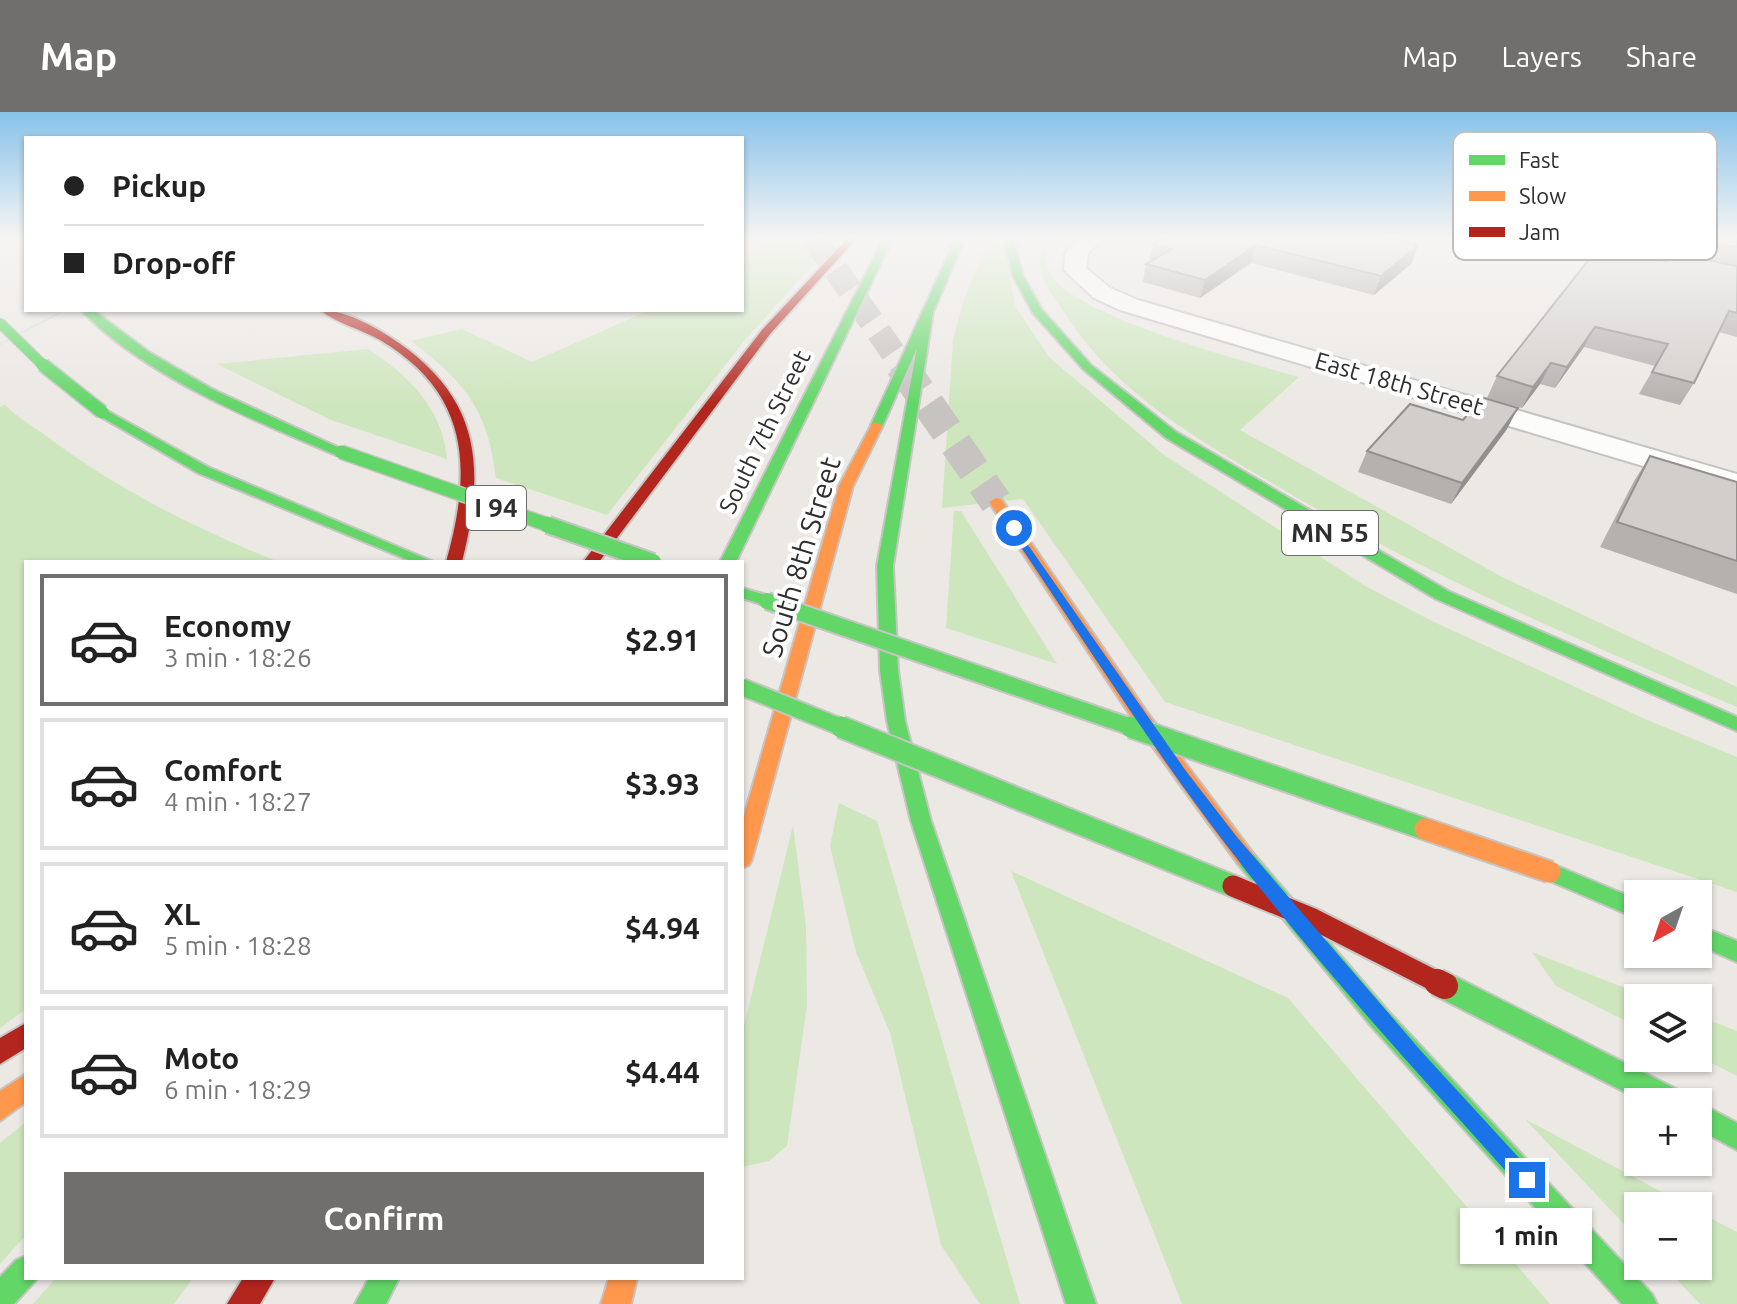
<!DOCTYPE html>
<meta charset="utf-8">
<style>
:root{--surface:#fff;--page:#f2f2f2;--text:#222;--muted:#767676;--line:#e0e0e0;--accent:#706f6e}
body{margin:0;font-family:Ubuntu,sans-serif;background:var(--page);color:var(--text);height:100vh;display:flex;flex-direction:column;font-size:30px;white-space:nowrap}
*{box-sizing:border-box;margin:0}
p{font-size:26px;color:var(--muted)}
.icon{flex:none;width:44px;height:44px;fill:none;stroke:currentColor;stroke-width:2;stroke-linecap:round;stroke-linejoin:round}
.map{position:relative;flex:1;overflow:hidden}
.panel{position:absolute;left:24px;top:448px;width:720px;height:720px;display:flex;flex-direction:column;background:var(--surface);border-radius:0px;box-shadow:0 2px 6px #0004}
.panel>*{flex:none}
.guide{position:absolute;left:24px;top:24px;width:720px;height:176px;border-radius:0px;box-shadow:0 2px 6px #0004;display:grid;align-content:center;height:176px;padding:0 40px;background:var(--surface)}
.needle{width:52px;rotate:220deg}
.fabs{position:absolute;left:1624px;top:768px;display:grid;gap:16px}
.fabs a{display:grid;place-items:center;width:88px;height:88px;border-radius:0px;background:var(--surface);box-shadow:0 2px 6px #0004;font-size:40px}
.end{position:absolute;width:36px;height:36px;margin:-18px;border:10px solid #1a73e8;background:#fff;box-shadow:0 0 0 4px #fff}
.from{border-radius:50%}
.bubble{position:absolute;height:56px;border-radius:0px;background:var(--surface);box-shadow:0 2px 6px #0004;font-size:26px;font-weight:700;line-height:56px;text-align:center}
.guide b{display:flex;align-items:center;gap:28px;height:76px;font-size:30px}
.guide b+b{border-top:2px solid var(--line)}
.guide i{width:20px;height:20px;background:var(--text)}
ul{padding:14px 0 0;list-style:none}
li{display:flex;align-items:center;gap:24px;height:132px;margin:0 16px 12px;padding:0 24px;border:4px solid var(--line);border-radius:0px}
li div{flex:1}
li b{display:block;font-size:30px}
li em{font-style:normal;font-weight:700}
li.on{border-color:var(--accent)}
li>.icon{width:72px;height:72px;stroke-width:1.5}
.primary-button{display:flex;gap:16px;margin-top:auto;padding:16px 40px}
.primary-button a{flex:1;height:92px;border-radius:0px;background:var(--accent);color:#fff;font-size:32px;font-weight:700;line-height:92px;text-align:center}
header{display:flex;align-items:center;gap:48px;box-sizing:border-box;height:112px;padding:0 40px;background:var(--accent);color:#fff}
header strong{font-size:38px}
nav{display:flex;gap:44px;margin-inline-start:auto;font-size:28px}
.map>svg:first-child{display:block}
.green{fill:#cee6be}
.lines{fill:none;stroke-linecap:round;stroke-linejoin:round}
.highway-tunnel-far1{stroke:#c6c3c0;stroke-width:25;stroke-dasharray:25 13;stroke-linecap:butt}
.highway-tunnel{stroke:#c6c3c0;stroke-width:32;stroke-dasharray:32 16;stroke-linecap:butt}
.street-casing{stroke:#c5c4c5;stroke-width:4}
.fast-casing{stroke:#c6c5c4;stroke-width:4}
.slow-casing{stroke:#c6c5c4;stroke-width:4}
.jam-casing{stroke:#c6c5c4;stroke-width:4}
.street{fill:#fcfcfb;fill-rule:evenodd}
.fast{fill:#63d668;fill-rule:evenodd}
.slow{fill:#ff974d;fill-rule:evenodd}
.jam{fill:#b3261e;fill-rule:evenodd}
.tram{stroke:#dfdfe1;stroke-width:2}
.fast-bridge-far4-casing{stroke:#c6c5c4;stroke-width:12;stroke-linecap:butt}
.fast-bridge-far3-casing{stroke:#c6c5c4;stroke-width:16;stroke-linecap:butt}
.fast-bridge-far2-casing{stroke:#c6c5c4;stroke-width:20;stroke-linecap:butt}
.fast-bridge-far1-casing{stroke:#c6c5c4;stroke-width:25;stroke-linecap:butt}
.fast-bridge-casing{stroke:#c6c5c4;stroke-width:30;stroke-linecap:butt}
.slow-bridge-casing{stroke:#c6c5c4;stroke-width:25;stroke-linecap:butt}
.jam-bridge-far1-casing{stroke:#c6c5c4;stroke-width:25;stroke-linecap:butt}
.jam-bridge-casing{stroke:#c6c5c4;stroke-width:30;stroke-linecap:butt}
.fast-bridge-far4{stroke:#63d668;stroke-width:10}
.fast-bridge-far3{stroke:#63d668;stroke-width:13}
.fast-bridge-far2{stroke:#63d668;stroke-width:16}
.fast-bridge-far1{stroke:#63d668;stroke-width:21}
.fast-bridge{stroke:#63d668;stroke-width:26}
.slow-bridge{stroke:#ff974d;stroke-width:21}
.jam-bridge-far1{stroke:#b3261e;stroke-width:21}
.jam-bridge{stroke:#b3261e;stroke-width:26}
.wall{fill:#b4b1af}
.shaded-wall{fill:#92908e}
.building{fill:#d1cecb;stroke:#92908e;stroke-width:2}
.route{fill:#1a73e8}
.labels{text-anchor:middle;stroke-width:8;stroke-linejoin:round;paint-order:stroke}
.far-street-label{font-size:24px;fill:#2e2e2e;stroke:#fff}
.shield{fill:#fff;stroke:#6d6d6d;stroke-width:2}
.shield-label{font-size:26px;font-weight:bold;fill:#2e2e2e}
.street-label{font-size:28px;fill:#2e2e2e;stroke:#fff}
.key{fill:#fff;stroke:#c0c0c0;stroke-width:2}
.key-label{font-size:22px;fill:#2e2e2e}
</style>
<header>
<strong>Map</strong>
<nav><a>Map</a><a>Layers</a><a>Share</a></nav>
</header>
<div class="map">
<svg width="1737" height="1192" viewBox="0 0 1737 1192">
<rect width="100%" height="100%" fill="#ece8e4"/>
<g class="green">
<path d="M762,126H836L745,228L607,403L496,366C488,298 465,270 411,229L462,217L532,250L650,198H742V154Z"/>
<path d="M989,126H1003L1015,194L1049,245L1164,343L1367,475L1434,510L1645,607L1737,645V780L1165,590L1023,387L942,396L953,228L963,190Z"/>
<path d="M1044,126H1058L1046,143C1047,152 1047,159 1053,166C1087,208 1244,249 1299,265L1240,318L1502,465L1737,575V595C1574,527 1424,462 1272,371C1198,328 1118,281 1070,209C1059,192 1041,172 1040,150C1039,143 1043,134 1044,126Z"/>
<path d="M368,237C409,264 442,295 447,347L331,308L217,252Z"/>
<path d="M5,293C17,305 32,314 45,323C116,377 196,417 279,450H26V897L0,916V295Z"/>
<path d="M954,399H961L1057,552L946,516Z"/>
<path d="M839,691L877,709L1020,1192H980L941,1133L890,921L856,840L830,734Z"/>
<path d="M793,713L806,814L807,893L787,1034L769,1049L742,1055V922Z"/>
<path d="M1011,759L1288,886L1550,1192H1182Z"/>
<path d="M1532,840L1651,886H1638V915L1556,874Z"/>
<path d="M1698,904L1737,919V964L1698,944Z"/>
<path d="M1525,1007L1688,1094H1638V1127Z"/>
<path d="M26,1010V1123L0,1152V1031Z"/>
<path d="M1698,1100L1737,1120V1192H1700L1664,1154H1698Z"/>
<path d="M56,1166H193L174,1192H33Z"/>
</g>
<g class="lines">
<path class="highway-tunnel-far1" d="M814,126L903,255"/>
<path class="highway-tunnel" d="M901,253L996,390"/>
<g class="street-casing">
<g id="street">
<path d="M1079,126H1104L1088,141L1086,156L1110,176L1138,188L1737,362V382L1120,198L1094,186L1064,158L1065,142Z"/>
<path d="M1534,126H1576L1737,160V174L1544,132Z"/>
</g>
</g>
<g class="fast-casing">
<g id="fast">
<path d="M884,126H893L736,450H720Z"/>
<path d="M956,126H965L933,200L893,454L898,558L905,609L931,709L1096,1192H1066L911,709L887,609L880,558L877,454L917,236L883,313L877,317L871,313Z"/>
<path d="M1004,126H1013L1023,164L1042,198L1091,253L1176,320L1448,479L1737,605V619L1436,487L1166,326L1083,257L1033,201L1013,164Z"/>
<path d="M81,198H93L149,240L212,277L348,340L336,343C254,309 143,263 81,198Z"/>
<path d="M102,296L208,355L434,450H413L198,361L98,303V297Z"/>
<path d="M742,476L773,485L775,489L767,494L742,486Z"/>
<path d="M1245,737L1252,740L1388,899L1652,1182L1657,1192H1622L1372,915L1238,752L1235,746L1238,740Z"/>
<path d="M1550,751L1638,788V807L1543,766L1539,760L1543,754Z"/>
<path d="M1698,813L1737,829V850L1698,833Z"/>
<path d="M1698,990L1737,1011V1038L1698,1017Z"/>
<path d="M26,1144V1166H37L36,1168L14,1192H0V1165L16,1148Z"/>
<path d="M369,1166H399L386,1192H355Z"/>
</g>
</g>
<g class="slow-casing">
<g id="slow">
<path d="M873,310L883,313L853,374L752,747L749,753L742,756V711L839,374Z"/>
<path d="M996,386L1001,387L1146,599L1252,740L1255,746L1252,752L1245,755L1238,752L1134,609L989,390Z"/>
<path d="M26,962V990L0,1009V979Z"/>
<path d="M609,1166H637L631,1192H601Z"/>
</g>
</g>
<g class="jam-casing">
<g id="jam">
<path d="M848,126H857L770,222L599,450H583L762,218Z"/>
<path d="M320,198C346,198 378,216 399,231C482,289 485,358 462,450H446C472,358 471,282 380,228C361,217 337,212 320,198Z"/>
<path d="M26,911V936L0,952V926Z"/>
<path d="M243,1166H275L260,1192H227Z"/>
</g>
</g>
<use href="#street" class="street"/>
<use href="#fast" class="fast"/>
<use href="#slow" class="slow"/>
<use href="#jam" class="jam"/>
<path class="tram" d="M0,232L65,198"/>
<g class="fast-bridge-far4-casing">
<path id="fast-bridge-far4" d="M0,211L45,255"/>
</g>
<g class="fast-bridge-far3-casing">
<g id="fast-bridge-far3">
<path d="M43,253L102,300"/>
<path d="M341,340L554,415"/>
</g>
</g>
<g class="fast-bridge-far2-casing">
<g id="fast-bridge-far2">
<path d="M548,413L653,450"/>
<path d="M767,489L1137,617"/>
<path d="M742,575L846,617"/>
</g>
</g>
<g class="fast-bridge-far1-casing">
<g id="fast-bridge-far1">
<path d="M841,615L1233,774"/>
<path d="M1131,615L1425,717"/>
</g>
</g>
<g class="fast-bridge-casing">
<path id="fast-bridge" d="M1445,874L1673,990"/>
</g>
<g class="slow-bridge-casing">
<path id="slow-bridge" d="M1425,717L1550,760"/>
</g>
<g class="jam-bridge-far1-casing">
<path id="jam-bridge-far1" d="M1233,774L1313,807L1441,872"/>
</g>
<g class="jam-bridge-casing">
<path id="jam-bridge" d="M1437,870L1445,874"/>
</g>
<use href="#fast-bridge-far4" class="fast-bridge-far4"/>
<use href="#fast-bridge-far3" class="fast-bridge-far3"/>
<use href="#fast-bridge-far2" class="fast-bridge-far2"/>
<use href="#fast-bridge-far1" class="fast-bridge-far1"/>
<use href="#fast-bridge" class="fast-bridge"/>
<use href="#slow-bridge" class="slow-bridge"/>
<use href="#jam-bridge-far1" class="jam-bridge-far1"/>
<use href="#jam-bridge" class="jam-bridge"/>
</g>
<g class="wall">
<path d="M1681,126H1737V225L1719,220L1694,271L1680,293L1639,282L1655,254L1584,235L1555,276L1540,272L1522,296L1487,286L1497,264L1666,149L1672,141Z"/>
<path d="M1153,132L1418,133L1412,151L1374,183L1251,151L1200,186L1143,170L1146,152L1149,149Z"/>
<path d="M1463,308L1507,317L1451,392L1358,360L1367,339Z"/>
<path d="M1650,344L1737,370V482L1600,435L1634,369Z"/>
</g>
<g class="shaded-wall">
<path d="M1256,133L1251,151L1200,186L1205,168Z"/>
<path d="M1418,133L1412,151L1374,183L1381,164Z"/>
<path d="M1595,215L1584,235L1555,276L1567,255Z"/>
<path d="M1551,251L1540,272L1522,296L1533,275Z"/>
<path d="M1518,296L1507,317L1451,392L1462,371Z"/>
</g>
<g class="building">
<path d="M1162,126H1390L1418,133L1381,164L1256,133L1205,168L1146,152L1172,137L1153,132Z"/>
<path d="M1692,126H1737V135Z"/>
<path d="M1598,136L1666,149L1671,141L1737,154V201L1729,199L1694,271L1652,260L1668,232L1595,215L1567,255L1551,251L1533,275L1497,264Z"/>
<path d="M1481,285L1518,296L1462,371L1367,339L1410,292L1463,308Z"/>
<path d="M1650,344L1737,370V449L1617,410Z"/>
</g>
<linearGradient id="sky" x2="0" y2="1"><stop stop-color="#88c2ea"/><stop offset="0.43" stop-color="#f6f5f3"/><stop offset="1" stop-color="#f6f5f3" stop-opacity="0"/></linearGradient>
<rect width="1737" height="293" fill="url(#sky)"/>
<path class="route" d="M1014,413L1186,659L1237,725L1421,939L1533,1061L1536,1068L1533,1075L1527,1078L1520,1075C1420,963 1314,849 1224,730C1147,629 1079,521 1008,416Z"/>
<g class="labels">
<g class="far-street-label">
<text transform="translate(1399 272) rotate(16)" y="8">East 18th Street</text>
<text transform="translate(765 320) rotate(-64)" y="8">South 7th Street</text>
</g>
<g class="shield">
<rect x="466" y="374" width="60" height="44" rx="6"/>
<rect x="1282" y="399" width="96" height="44" rx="6"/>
</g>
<g class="shield-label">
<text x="496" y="405">I 94</text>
<text x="1330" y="430">MN 55</text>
</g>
<g class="street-label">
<text transform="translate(801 445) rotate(-73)" y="10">South 8th Street</text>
</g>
</g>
<rect x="1453" y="20" width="264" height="128" rx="12" class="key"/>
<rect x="1469" y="43" width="36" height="10" fill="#63d668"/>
<rect x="1469" y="79" width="36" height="10" fill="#ff974d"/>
<rect x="1469" y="115" width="36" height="10" fill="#b3261e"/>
<g class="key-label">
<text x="1519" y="56">Fast</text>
<text x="1519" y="92">Slow</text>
<text x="1519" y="128">Jam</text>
</g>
</svg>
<div class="fabs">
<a><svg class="needle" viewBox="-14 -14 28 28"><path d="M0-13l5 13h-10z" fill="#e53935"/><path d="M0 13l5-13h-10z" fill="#767676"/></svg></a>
<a><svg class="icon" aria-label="layers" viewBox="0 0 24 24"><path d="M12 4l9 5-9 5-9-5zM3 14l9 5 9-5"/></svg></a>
<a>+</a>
<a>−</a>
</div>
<i class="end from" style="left:1014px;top:416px"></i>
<i class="end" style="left:1527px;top:1068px"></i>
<div class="bubble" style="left:1460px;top:1096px;width:132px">1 min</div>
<div class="guide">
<b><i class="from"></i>Pickup</b>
<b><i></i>Drop-off</b>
</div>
<section class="panel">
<ul>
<li class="on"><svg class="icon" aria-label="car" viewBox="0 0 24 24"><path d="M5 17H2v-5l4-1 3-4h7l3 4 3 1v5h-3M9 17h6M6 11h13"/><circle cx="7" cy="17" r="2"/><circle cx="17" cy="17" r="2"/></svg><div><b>Economy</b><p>3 min · 18:26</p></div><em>$2.91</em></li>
<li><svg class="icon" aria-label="car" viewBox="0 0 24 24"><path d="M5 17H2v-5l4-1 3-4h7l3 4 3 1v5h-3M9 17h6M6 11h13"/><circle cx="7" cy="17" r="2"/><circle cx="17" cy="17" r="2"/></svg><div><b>Comfort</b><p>4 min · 18:27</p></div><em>$3.93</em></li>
<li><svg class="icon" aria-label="car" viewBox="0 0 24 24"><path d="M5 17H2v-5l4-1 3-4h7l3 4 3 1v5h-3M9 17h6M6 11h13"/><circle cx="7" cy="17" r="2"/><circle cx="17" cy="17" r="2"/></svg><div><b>XL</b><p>5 min · 18:28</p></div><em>$4.94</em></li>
<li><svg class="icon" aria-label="car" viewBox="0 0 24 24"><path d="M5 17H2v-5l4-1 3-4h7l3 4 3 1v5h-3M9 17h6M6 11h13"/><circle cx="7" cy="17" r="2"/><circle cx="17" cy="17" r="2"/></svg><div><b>Moto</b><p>6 min · 18:29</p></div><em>$4.44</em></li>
</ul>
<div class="primary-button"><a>Confirm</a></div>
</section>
</div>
